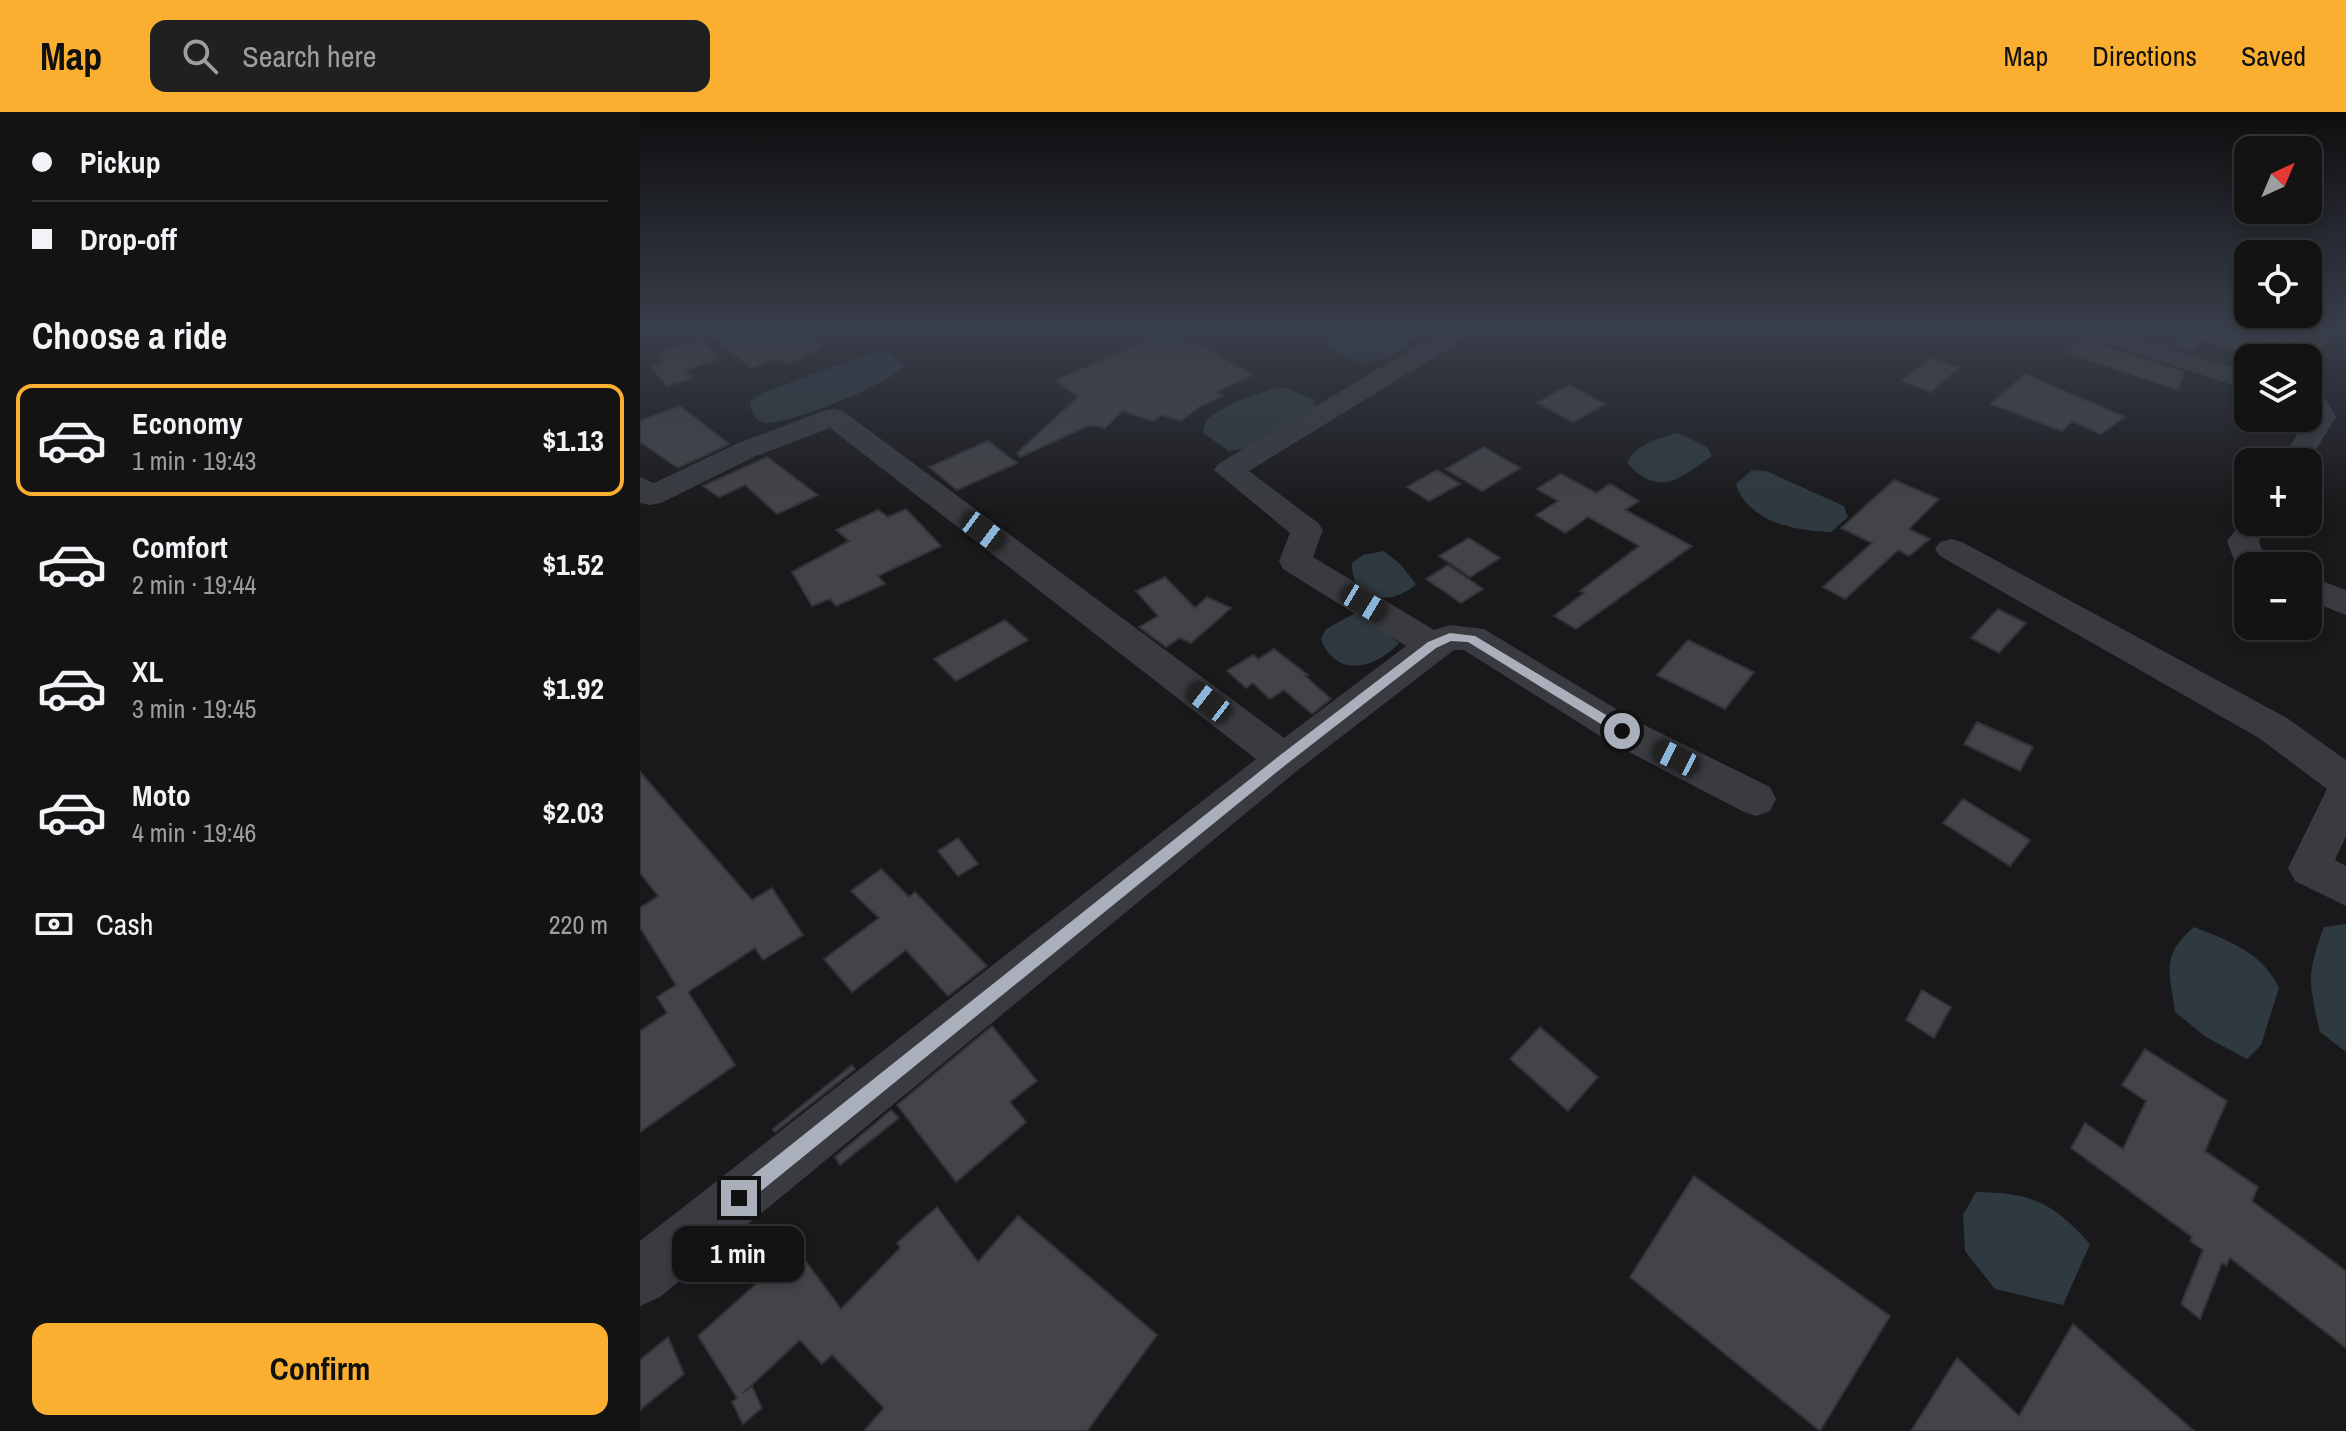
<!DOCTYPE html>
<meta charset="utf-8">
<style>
:root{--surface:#131314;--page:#202022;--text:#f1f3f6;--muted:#9d9ea0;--line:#323234;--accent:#fbaf30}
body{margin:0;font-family:"Archivo Narrow",sans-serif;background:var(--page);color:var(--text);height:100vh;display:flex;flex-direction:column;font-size:30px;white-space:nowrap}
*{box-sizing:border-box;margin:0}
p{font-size:26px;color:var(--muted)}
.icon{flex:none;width:44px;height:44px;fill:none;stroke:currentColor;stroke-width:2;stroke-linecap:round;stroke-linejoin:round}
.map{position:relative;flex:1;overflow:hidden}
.panel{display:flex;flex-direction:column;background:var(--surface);width:640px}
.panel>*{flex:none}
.hud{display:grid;align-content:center;height:176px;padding:0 32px;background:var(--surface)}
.needle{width:52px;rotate:44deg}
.tools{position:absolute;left:1594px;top:24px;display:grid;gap:16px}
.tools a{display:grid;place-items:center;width:88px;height:88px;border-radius:16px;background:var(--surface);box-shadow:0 4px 12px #0003,0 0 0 2px var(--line);font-size:40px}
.end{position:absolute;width:36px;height:36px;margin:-18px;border:10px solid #aab0bb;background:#111;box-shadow:0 0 0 4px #111}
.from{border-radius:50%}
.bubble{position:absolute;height:56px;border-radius:16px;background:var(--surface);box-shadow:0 4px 12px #0003,0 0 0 2px var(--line);font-size:26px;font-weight:700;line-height:56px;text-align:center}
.car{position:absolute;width:24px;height:48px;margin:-24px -12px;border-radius:10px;box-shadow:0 0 6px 2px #0007;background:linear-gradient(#222 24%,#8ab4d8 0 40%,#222 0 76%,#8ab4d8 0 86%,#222 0)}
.hud b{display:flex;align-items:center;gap:28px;height:76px;font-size:30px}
.hud b+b{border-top:2px solid var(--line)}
.hud i{width:20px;height:20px;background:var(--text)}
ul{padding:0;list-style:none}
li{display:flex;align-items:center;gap:24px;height:112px;margin:0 16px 12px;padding:0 16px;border:4px solid transparent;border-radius:16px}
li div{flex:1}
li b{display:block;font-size:30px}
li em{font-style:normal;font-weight:700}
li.current{border-color:var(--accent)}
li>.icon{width:72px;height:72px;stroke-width:1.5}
h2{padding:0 32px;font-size:36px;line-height:96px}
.pay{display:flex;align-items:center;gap:20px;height:88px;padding:0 32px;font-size:30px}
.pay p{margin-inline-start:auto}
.cta{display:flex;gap:16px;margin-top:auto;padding:16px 32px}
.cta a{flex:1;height:92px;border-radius:16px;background:var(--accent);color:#111;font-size:32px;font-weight:700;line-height:92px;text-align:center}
header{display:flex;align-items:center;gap:48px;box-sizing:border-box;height:112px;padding:0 40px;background:var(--accent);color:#111}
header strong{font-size:38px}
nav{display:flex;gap:44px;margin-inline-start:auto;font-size:28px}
.search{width:560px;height:72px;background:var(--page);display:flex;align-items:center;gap:20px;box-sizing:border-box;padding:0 28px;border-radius:16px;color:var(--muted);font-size:30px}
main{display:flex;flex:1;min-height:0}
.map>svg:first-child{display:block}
.water{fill:#2e3940}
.building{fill:#434448;stroke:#323337;stroke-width:2}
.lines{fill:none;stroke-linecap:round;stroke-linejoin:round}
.minor{fill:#393b40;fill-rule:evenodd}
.route{fill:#aab0bb}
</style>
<header>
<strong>Map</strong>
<div class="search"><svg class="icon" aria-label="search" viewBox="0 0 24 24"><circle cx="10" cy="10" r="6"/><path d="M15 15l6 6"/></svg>Search here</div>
<nav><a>Map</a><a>Directions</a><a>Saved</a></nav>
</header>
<main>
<section class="panel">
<div class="hud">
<b><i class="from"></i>Pickup</b>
<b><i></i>Drop-off</b>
</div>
<h2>Choose a ride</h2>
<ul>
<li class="current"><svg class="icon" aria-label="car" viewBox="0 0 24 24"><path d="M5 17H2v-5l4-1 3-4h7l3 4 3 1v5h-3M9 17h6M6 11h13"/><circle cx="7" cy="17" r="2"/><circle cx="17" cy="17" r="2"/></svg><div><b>Economy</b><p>1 min · 19:43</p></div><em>$1.13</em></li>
<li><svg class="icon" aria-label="car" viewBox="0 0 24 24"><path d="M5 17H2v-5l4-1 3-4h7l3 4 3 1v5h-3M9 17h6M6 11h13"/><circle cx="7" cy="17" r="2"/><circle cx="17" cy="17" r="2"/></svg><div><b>Comfort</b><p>2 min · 19:44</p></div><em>$1.52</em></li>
<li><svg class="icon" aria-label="car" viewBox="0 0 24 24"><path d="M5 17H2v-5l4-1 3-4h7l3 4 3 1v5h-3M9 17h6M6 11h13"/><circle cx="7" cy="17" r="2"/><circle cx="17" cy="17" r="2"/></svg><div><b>XL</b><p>3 min · 19:45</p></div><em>$1.92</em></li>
<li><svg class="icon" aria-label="car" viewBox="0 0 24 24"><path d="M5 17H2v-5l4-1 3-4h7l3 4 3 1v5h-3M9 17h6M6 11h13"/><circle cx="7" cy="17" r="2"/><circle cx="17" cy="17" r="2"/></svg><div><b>Moto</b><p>4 min · 19:46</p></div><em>$2.03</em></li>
</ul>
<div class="pay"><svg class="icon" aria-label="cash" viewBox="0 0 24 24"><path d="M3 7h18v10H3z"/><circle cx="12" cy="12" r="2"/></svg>Cash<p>220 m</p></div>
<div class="cta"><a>Confirm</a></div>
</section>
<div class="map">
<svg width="1706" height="1319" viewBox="0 0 1706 1319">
<rect width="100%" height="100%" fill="#19191b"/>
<g class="water">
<path d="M701,215H772L777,219L776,226C744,252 714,262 685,228Z"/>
<path d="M235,240H246L265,253C255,270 140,317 122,310C112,306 111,299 110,290L124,280Z"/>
<path d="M643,275L675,288V296L605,337L589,339L563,321L566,308C590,290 614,281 643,275Z"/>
<path d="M1038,321L1067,335L1072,344C1040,366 1020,387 987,351C993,334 1021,325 1038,321Z"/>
<path d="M1112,358L1126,359L1204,394L1208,405L1191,420C1155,419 1108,410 1096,372Z"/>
<path d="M744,439L760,452L776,472C752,495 711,490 712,451L723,443Z"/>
<path d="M719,499L759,531C735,557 696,567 681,527L686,517Z"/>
<path d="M1706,812V940L1680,920C1669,871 1666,864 1684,815Z"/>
<path d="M1554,815C1589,829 1622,840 1639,876L1621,933L1607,947L1566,925L1535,900C1530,860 1520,844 1554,815Z"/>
<path d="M1336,1080C1392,1081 1412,1090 1450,1132L1423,1193L1355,1177L1325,1139L1323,1103Z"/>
</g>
<g class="building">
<path d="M101,215H152L185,235L148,252L137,246L111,256L74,225Z"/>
<path d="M1535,215H1669L1691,221L1677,246H1616L1559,228L1552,240L1531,233L1544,224L1534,220Z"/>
<path d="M527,218L550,231L554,229L612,263L576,280L583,284L559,295L541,309L521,303L513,309L482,299L465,316L450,313L380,345L377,341L438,285L415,268L496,234L493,233Z"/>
<path d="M61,227L80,246L46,258L52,266L28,274L10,255L24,250L17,242Z"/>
<path d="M1444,227L1544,260L1538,278L1426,241Z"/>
<path d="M1290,246L1318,256L1291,280L1262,269Z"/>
<path d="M1385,262L1485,305L1461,322L1432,309L1422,319L1351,292Z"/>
<path d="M929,273L965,292L933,310L897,291Z"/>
<path d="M40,294L89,332L38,356L0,330V309Z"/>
<path d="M348,329L377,351L317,378L289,355Z"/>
<path d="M844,335L880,356L842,379L806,357Z"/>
<path d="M127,345L178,383L137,402L105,373L79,385L63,374Z"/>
<path d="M797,358L820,372L789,389L767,375Z"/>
<path d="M921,362L956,381L970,372L999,389L985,398L1052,434L936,517L914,504L944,481L940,479L999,434L948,405L925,421L896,403L918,389L897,377Z"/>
<path d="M1254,368L1299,387L1269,417L1290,427L1269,444L1258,438L1205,487L1183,475L1232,431L1201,416Z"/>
<path d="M266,397L301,434L238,464L245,472L196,494L190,487L172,494L152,460L209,429L196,418L238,398L248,405Z"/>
<path d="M829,426L860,446L830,465L799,444Z"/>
<path d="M808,453L843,477L821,491L786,467Z"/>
<path d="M525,465L555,496L567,485L591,496L551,531L540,526L526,535L499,515L518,504L496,479Z"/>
<path d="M1358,497L1386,511L1359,541L1331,526Z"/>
<path d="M365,508L388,528L316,569L294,547Z"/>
<path d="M1048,528L1114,560L1085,597L1017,563Z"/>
<path d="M634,537L668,563L665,564L691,587L672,602L644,578L630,587L613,571L606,576L587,559L613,543L618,547Z"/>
<path d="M1337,610L1393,635L1380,659L1324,632Z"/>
<path d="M0,660L112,788L132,776L163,823L123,848L115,836L48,880L95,953L0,1020V919L27,901L17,885L36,873L0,816V796L18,784L0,761Z"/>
<path d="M1323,687L1390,728L1370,754L1303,711Z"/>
<path d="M318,726L338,752L318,764L298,739Z"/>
<path d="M241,757L269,785L275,780L347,854L308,884L266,838L212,880L184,847L239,806L211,779Z"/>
<path d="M1282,878L1311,895L1294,926L1266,908Z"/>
<path d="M352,914L397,969L370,990L386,1010L316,1070L257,993Z"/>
<path d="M900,915L958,965L928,999L870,947Z"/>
<path d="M1505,937L1587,989L1565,1039L1618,1075L1612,1089L1706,1159V1236L1590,1146L1586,1154L1582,1151L1560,1207L1541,1192L1563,1138L1550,1129L1552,1125L1431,1036L1445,1011L1483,1037L1506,989L1482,973Z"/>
<path d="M212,953L215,957L135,1020L133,1017Z"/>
<path d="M251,998L259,1006L200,1053L195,1045Z"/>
<path d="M1054,1064L1250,1204L1180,1319L990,1165Z"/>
<path d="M297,1095L338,1150L378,1104L517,1223L447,1319H224L244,1296L192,1243L182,1252L160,1228L103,1281L112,1274L122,1296L103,1312L92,1290L97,1286L58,1224L156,1136L201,1197L260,1136L257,1131Z"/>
<path d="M1433,1212L1554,1319H1271L1317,1246L1379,1304Z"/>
<path d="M28,1225L44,1262L0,1298V1248Z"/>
</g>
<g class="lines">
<g class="minor">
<path d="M809,215L835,217L832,222L609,359L678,411L683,418L673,445L794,518L810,513L844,517L996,609L1130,675L1136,687L1130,699L1116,704L1102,699L968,629L824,538H814L658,658L20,1185L0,1194V1129L616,647L190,316L116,344L21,391L10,393L0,391V365L14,371L96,332L183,299L193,297L203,299L644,626L766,534L643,457L639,449L650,421L574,358L578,352Z"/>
<path d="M1429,215H1466L1608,261V278L1432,220Z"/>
<path d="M1668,281L1685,286L1696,305L1668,351L1639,350L1668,306Z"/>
<path d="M1608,402V410H1632L1619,429L1621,436L1641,454H1608V458L1594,448L1587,429Z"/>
<path d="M1311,427L1322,430L1647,606L1706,648V724L1695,748L1706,754V794L1655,769L1648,756L1687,677L1619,626L1300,444L1295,437L1300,430Z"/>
<path d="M1668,464L1706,478V503L1668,488Z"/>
</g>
</g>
<linearGradient id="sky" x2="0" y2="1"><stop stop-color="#0e0e0f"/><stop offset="0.54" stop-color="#383e4a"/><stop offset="1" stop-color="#383e4a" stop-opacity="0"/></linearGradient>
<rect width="1706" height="400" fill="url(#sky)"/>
<path class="route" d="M810,521L835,524L986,615V622H977L828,530L811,529L796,536L648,651L105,1092L99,1094L93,1092L90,1086L93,1079L639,644L788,530Z"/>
</svg>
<div class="tools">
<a><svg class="needle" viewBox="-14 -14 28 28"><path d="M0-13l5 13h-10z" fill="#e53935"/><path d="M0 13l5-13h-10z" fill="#9d9ea0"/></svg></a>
<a><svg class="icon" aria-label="locate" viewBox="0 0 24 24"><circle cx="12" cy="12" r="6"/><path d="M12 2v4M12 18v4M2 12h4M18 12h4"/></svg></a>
<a><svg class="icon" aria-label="layers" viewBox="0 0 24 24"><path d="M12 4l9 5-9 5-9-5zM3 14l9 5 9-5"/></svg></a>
<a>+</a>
<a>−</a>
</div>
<i class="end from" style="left:982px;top:619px"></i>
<i class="end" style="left:99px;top:1086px"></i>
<div class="bubble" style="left:32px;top:1114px;width:132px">1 min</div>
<i class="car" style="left:343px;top:419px;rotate:127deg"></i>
<i class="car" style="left:724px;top:491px;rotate:121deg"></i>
<i class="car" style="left:569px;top:590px;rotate:308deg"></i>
<i class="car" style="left:1036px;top:646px;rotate:297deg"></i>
</div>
</main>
